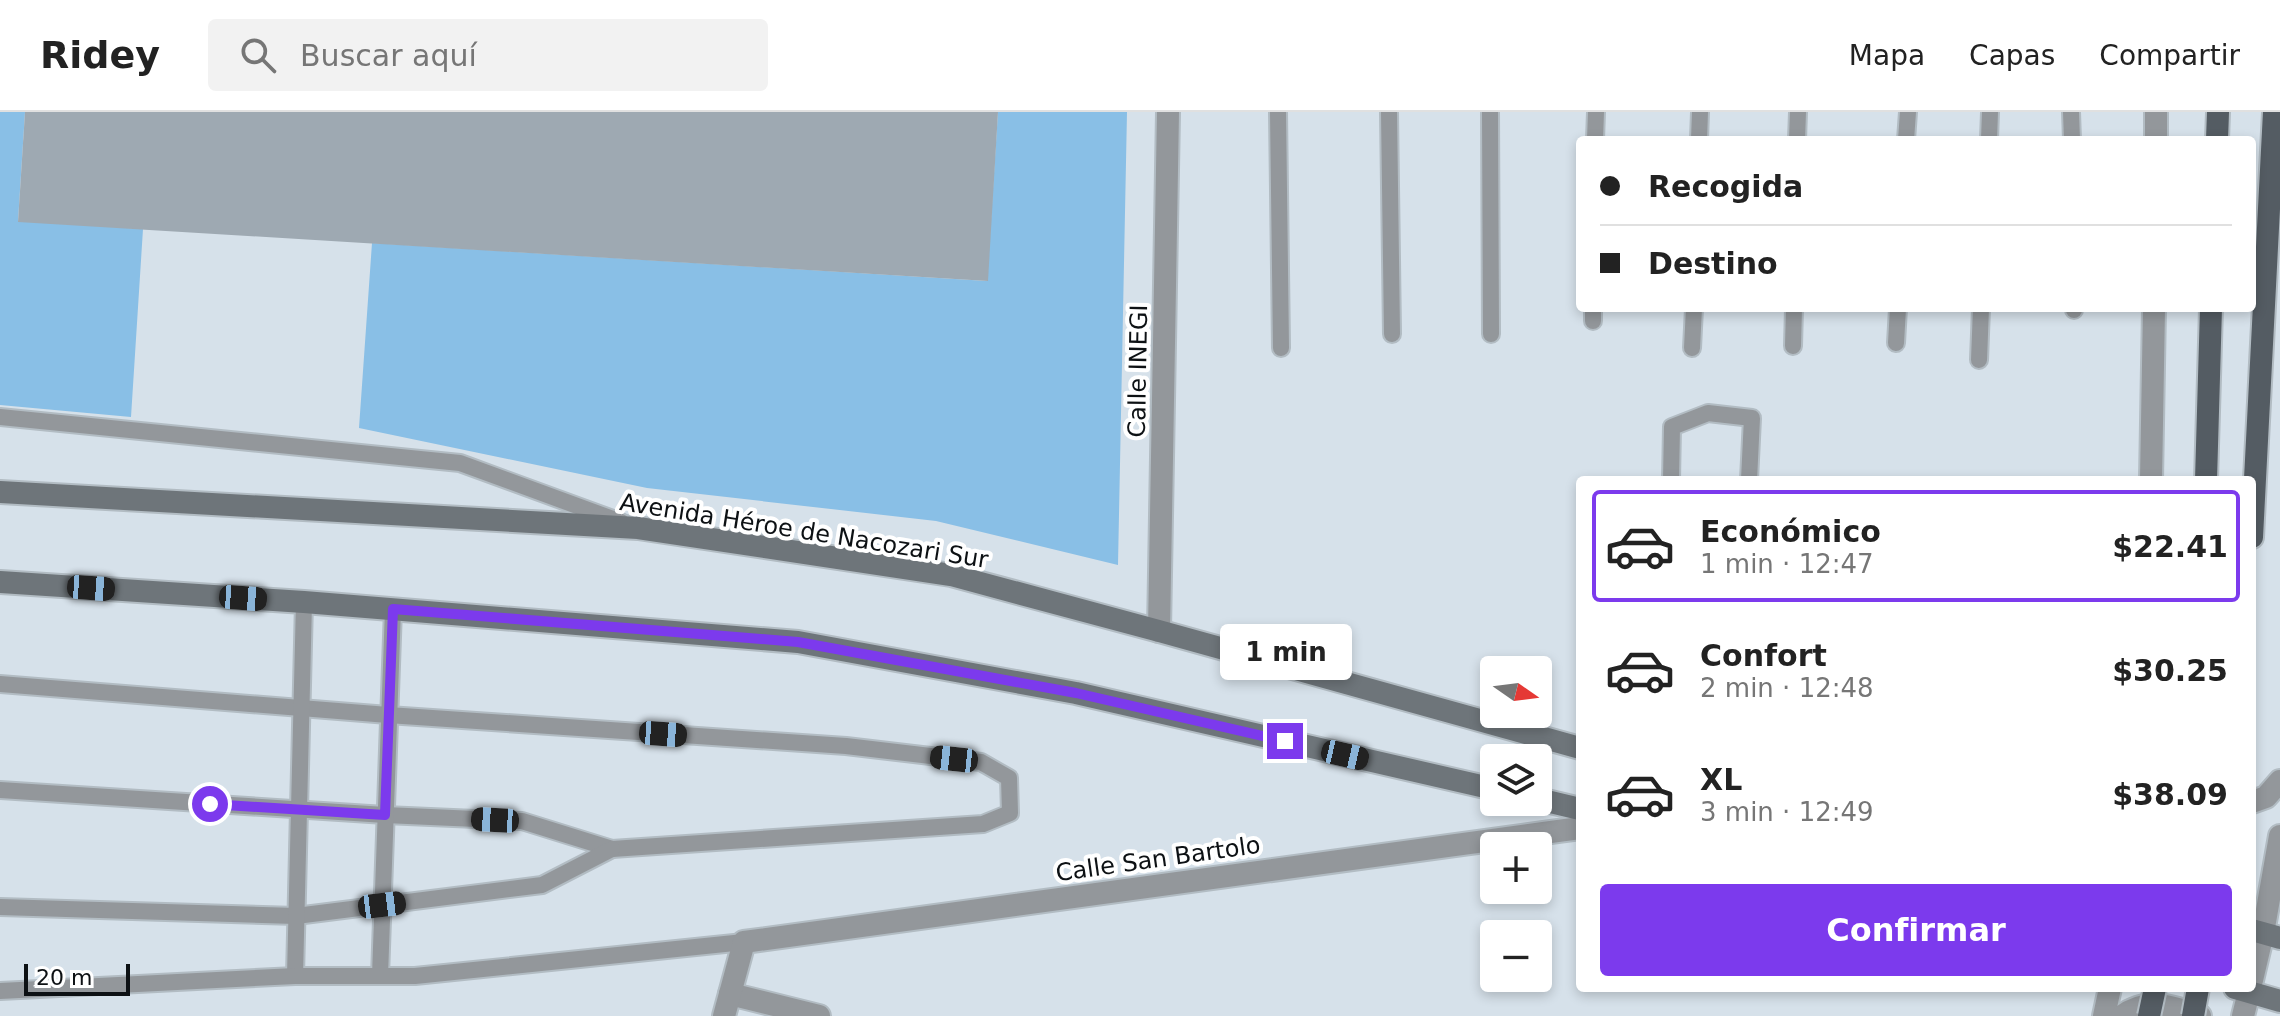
<!DOCTYPE html>
<html lang="es">
<meta charset="utf-8">
<style>
:root{--surface:#fff;--page:#f2f2f2;--text:#222;--muted:#767676;--line:#e0e0e0;--accent:#7c3aed}
body{margin:0;font-family:"DejaVu Sans",sans-serif;background:var(--page);color:var(--text);height:100vh;display:flex;flex-direction:column;font-size:30px;white-space:nowrap}
*{box-sizing:border-box;margin:0}
p{font-size:26px;color:var(--muted)}
.icon{flex:none;width:44px;height:44px;fill:none;stroke:currentColor;stroke-width:2;stroke-linecap:round;stroke-linejoin:round}
.map{position:relative;flex:1;overflow:hidden}
.sheet{position:absolute;left:1576px;top:364px;width:680px;height:516px;display:flex;flex-direction:column;background:var(--surface);border-radius:8px;box-shadow:0 4px 12px #0003}
.sheet>*{flex:none}
.banner{position:absolute;left:1576px;top:24px;width:680px;height:176px;border-radius:8px;box-shadow:0 4px 12px #0003;display:grid;align-content:center;height:176px;padding:0 24px;background:var(--surface)}
.needle{width:52px;rotate:104deg}
.controls{position:absolute;left:1480px;top:544px;display:grid;gap:16px}
.controls a{display:grid;place-items:center;width:72px;height:72px;border-radius:8px;background:var(--surface);box-shadow:0 4px 12px #0003;font-size:40px}
.scale{position:absolute;left:24px;bottom:20px;width:106px;box-sizing:border-box;padding-left:8px;border:4px solid #0d1114;border-top:0;font-size:22px;line-height:28px;white-space:nowrap;color:#0d1114;-webkit-text-stroke:6px #fff;paint-order:stroke}
.end{position:absolute;width:36px;height:36px;margin:-18px;border:10px solid #7c3aed;background:#fff;box-shadow:0 0 0 4px #fff}
.from{border-radius:50%}
.bubble{position:absolute;height:56px;border-radius:8px;background:var(--surface);box-shadow:0 4px 12px #0003;font-size:26px;font-weight:700;line-height:56px;text-align:center}
.car{position:absolute;width:24px;height:48px;margin:-24px -12px;border-radius:10px;box-shadow:0 0 6px 2px #0007;background:linear-gradient(#222 24%,#8ab4d8 0 40%,#222 0 76%,#8ab4d8 0 86%,#222 0)}
.banner b{display:flex;align-items:center;gap:28px;height:76px;font-size:30px}
.banner b+b{border-top:2px solid var(--line)}
.banner i{width:20px;height:20px;background:var(--text)}
ul{padding:14px 0 0;list-style:none}
li{display:flex;align-items:center;gap:24px;height:112px;margin:0 16px 12px;padding:0 8px;border:4px solid transparent;border-radius:8px}
li div{flex:1}
li b{display:block;font-size:30px}
li em{font-style:normal;font-weight:700}
li.selected{border-color:var(--accent)}
li>.icon{width:72px;height:72px;stroke-width:1.5}
.cta{display:flex;gap:16px;margin-top:auto;padding:16px 24px}
.cta a{flex:1;height:92px;border-radius:8px;background:var(--accent);color:#fff;font-size:32px;font-weight:700;line-height:92px;text-align:center}
header{display:flex;align-items:center;gap:48px;box-sizing:border-box;height:112px;padding:0 40px;background:var(--surface);border-bottom:2px solid var(--line)}
header strong{font-size:38px}
nav{display:flex;gap:44px;margin-inline-start:auto;font-size:28px}
.search{width:560px;height:72px;background:var(--page);display:flex;align-items:center;gap:20px;box-sizing:border-box;padding:0 28px;border-radius:8px;color:var(--muted);font-size:30px}
.map>svg:first-child{display:block}
.green{fill:#89bfe6}
.building{fill:#9ea9b2}
.lines{fill:none;stroke-linecap:round;stroke-linejoin:round}
.service-casing{stroke:#b2bcc3;stroke-width:20}
.minor-casing{stroke:#b2bcc3;stroke-width:26}
.tertiary-casing{stroke:#b2bcc3;stroke-width:26}
.secondary-casing{stroke:#b2bcc3;stroke-width:26}
.primary-casing{stroke:#b2bcc3;stroke-width:26}
.service{stroke:#93979b;stroke-width:16}
.minor{stroke:#93979b;stroke-width:22}
.tertiary{stroke:#93979b;stroke-width:22}
.secondary{stroke:#6e757a;stroke-width:22}
.primary{stroke:#545c63;stroke-width:22}
.primary-bridge-casing{stroke:#b2bcc3;stroke-width:26;stroke-linecap:butt}
.primary-bridge{stroke:#545c63;stroke-width:22}
.route{stroke:#7c3aed;stroke-width:10}
.labels{text-anchor:middle;stroke-width:8;stroke-linejoin:round;paint-order:stroke}
.street-label{font-size:24px;fill:#0d1114;stroke:#fff}
</style>
<header>
<strong>Ridey</strong>
<div class="search"><svg class="icon" aria-label="search" viewBox="0 0 24 24"><circle cx="10" cy="10" r="6"/><path d="M15 15l6 6"/></svg>Buscar aquí</div>
<nav><a>Mapa</a><a>Capas</a><a>Compartir</a></nav>
</header>
<div class="map">
<svg width="2280" height="904" viewBox="0 0 2280 904">
<rect width="100%" height="100%" fill="#d6e1ea"/>
<g class="green">
<path d="M0,0H25L18,109L143,117L131,305L0,293Z"/>
<path d="M998,0H1127L1118,453L936,409L647,376L359,316L372,131L987,169Z"/>
</g>
<path class="building" d="M25,0H998L988,169L18,110Z"/>
<g class="lines">
<g class="service-casing">
<g id="service">
<path d="M1278,0L1281,236"/>
<path d="M1389,0L1392,222"/>
<path d="M1490,0L1491,222"/>
<path d="M2071,0L2072,28"/>
<path d="M1595,28L1596,0"/>
<path d="M1699,28L1700,0"/>
<path d="M1797,28L1798,0"/>
<path d="M1906,28L1908,0"/>
<path d="M1989,28L1990,0"/>
<path d="M2074,196V198"/>
<path d="M1593,209V196"/>
<path d="M1896,231L1898,196"/>
<path d="M1793,234L1794,196"/>
<path d="M1692,236L1694,196"/>
<path d="M1979,248L1981,196"/>
<path d="M0,305L460,351L621,410"/>
<path d="M1671,368L1672,315L1708,301L1752,306L1749,368"/>
<path d="M0,572L388,603L846,634L981,650L1009,666L1010,701L983,712L612,737L522,709L385,703L0,678"/>
<path d="M0,795L296,804L542,773L612,737"/>
<path d="M295,864L304,490"/>
<path d="M380,864L393,497"/>
<path d="M0,879L295,864H415L744,830"/>
</g>
</g>
<g class="minor-casing">
<g id="minor">
<path d="M1159,519L1168,0"/>
<path d="M730,882L819,904"/>
<path d="M724,904L744,830L1580,716"/>
</g>
</g>
<g class="tertiary-casing">
<g id="tertiary">
<path d="M2156,28V0"/>
<path d="M2151,368L2154,196"/>
<path d="M2252,690L2266,685L2280,669"/>
<path d="M2252,868L2263,821L2280,724"/>
<path d="M2104,904L2110,876"/>
<path d="M2122,904C2147,885 2172,894 2200,904"/>
<path d="M2243,904L2250,876"/>
</g>
</g>
<g class="secondary-casing">
<g id="secondary">
<path d="M0,380L638,416L951,463L1159,519L1580,636"/>
<path d="M0,470L304,490L798,530L1076,581L1494,677"/>
<path d="M1538,687L1580,697"/>
<path d="M2252,818L2280,826"/>
<path d="M2235,876L2280,889"/>
</g>
</g>
<g class="primary-casing">
<g id="primary">
<path d="M2217,28L2218,0"/>
<path d="M2206,368L2211,196"/>
<path d="M2252,425L2274,0"/>
</g>
</g>
<use href="#service" class="service"/>
<use href="#minor" class="minor"/>
<use href="#tertiary" class="tertiary"/>
<use href="#secondary" class="secondary"/>
<use href="#primary" class="primary"/>
<g class="primary-bridge-casing">
<g id="primary-bridge">
<path d="M2149,904L2155,876"/>
<path d="M2193,904L2198,876"/>
</g>
</g>
<use href="#primary-bridge" class="primary-bridge"/>
</g>
<g class="lines">
<path class="route" d="M210,692L385,703L393,497L798,530L1076,581L1285,629"/>
</g>
<g class="labels">
<g class="street-label">
<text transform="translate(1138 259) rotate(-89)" y="8">Calle INEGI</text>
<text transform="translate(804 419) rotate(9)" y="8">Avenida Héroe de Nacozari Sur</text>
<text transform="translate(1158 747) rotate(-8)" y="8">Calle San Bartolo</text>
</g>
</g>
</svg>
<div class="controls">
<a><svg class="needle" viewBox="-14 -14 28 28"><path d="M0-13l5 13h-10z" fill="#e53935"/><path d="M0 13l5-13h-10z" fill="#767676"/></svg></a>
<a><svg class="icon" aria-label="layers" viewBox="0 0 24 24"><path d="M12 4l9 5-9 5-9-5zM3 14l9 5 9-5"/></svg></a>
<a>+</a>
<a>−</a>
</div>
<div class="scale">20 m</div>
<i class="end from" style="left:210px;top:692px"></i>
<i class="end" style="left:1285px;top:629px"></i>
<div class="bubble" style="left:1220px;top:512px;width:132px">1 min</div>
<i class="car" style="left:91px;top:476px;rotate:94deg"></i>
<i class="car" style="left:243px;top:486px;rotate:94deg"></i>
<i class="car" style="left:663px;top:622px;rotate:94deg"></i>
<i class="car" style="left:1345px;top:643px;rotate:103deg"></i>
<i class="car" style="left:954px;top:647px;rotate:276deg"></i>
<i class="car" style="left:495px;top:708px;rotate:273deg"></i>
<i class="car" style="left:382px;top:793px;rotate:83deg"></i>
<div class="banner">
<b><i class="from"></i>Recogida</b>
<b><i></i>Destino</b>
</div>
<section class="sheet">
<ul>
<li class="selected"><svg class="icon" aria-label="car" viewBox="0 0 24 24"><path d="M5 17H2v-5l4-1 3-4h7l3 4 3 1v5h-3M9 17h6M6 11h13"/><circle cx="7" cy="17" r="2"/><circle cx="17" cy="17" r="2"/></svg><div><b>Económico</b><p>1 min · 12:47</p></div><em>$22.41</em></li>
<li><svg class="icon" aria-label="car" viewBox="0 0 24 24"><path d="M5 17H2v-5l4-1 3-4h7l3 4 3 1v5h-3M9 17h6M6 11h13"/><circle cx="7" cy="17" r="2"/><circle cx="17" cy="17" r="2"/></svg><div><b>Confort</b><p>2 min · 12:48</p></div><em>$30.25</em></li>
<li><svg class="icon" aria-label="car" viewBox="0 0 24 24"><path d="M5 17H2v-5l4-1 3-4h7l3 4 3 1v5h-3M9 17h6M6 11h13"/><circle cx="7" cy="17" r="2"/><circle cx="17" cy="17" r="2"/></svg><div><b>XL</b><p>3 min · 12:49</p></div><em>$38.09</em></li>
</ul>
<div class="cta"><a>Confirmar</a></div>
</section>
</div>
